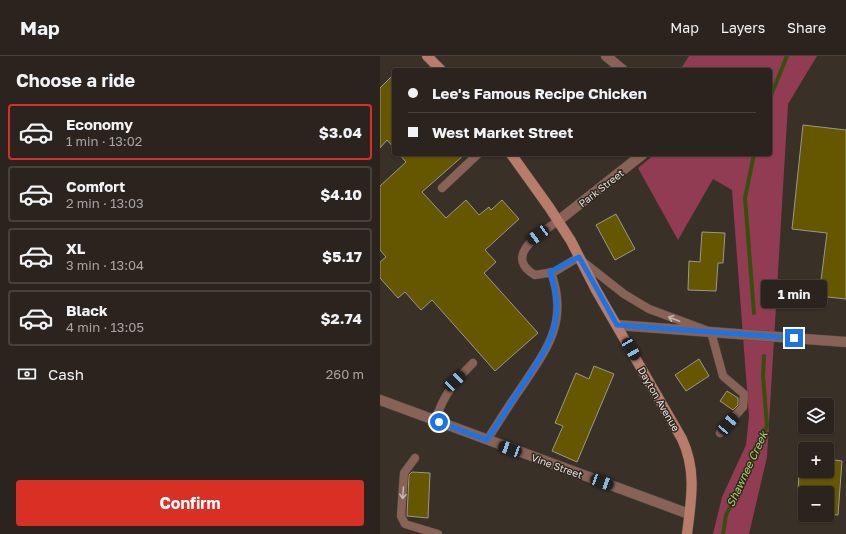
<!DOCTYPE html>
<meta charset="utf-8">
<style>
:root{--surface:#2b241e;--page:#37302b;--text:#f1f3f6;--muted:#a6a4a4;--line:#47413c;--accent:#d93025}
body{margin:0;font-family:"Golos Text",sans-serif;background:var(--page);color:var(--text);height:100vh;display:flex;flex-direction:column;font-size:15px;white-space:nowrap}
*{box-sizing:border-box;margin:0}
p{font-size:13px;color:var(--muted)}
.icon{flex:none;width:22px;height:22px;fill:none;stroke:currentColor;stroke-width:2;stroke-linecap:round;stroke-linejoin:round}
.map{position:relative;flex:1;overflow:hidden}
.details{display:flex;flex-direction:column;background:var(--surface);width:380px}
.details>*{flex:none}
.top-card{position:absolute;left:12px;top:12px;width:380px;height:88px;border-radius:4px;box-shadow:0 1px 3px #0004,0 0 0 1px var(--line);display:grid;align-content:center;height:88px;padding:0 16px;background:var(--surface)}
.fabs{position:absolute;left:418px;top:342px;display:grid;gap:8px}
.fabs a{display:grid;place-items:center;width:36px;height:36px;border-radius:4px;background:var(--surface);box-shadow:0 1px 3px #0004,0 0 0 1px var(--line);font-size:20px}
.end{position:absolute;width:18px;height:18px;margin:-9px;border:5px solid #1a73e8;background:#fff;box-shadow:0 0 0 2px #fff}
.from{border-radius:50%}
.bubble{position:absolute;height:28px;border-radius:4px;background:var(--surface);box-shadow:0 1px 3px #0004,0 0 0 1px var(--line);font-size:13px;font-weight:700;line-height:28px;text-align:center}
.car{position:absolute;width:12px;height:24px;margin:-12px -6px;border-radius:5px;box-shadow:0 0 3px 1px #0007;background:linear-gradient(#222 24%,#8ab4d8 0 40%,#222 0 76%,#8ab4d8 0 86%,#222 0)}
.top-card b{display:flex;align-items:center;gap:14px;height:38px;font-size:15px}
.top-card b+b{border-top:1px solid var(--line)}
.top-card i{width:10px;height:10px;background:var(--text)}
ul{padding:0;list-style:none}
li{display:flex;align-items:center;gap:12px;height:56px;margin:0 8px 6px;padding:0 8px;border:2px solid var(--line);border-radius:4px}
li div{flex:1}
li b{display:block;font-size:15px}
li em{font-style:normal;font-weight:700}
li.current{border-color:var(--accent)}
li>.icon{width:36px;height:36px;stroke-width:1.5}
h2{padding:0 16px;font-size:18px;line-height:48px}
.pay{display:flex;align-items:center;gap:10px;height:44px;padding:0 16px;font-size:15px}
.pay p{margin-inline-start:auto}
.action{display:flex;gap:8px;margin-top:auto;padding:8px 16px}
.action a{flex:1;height:46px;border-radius:4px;background:var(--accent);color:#fff;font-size:16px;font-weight:700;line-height:46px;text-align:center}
header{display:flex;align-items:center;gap:24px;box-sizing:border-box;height:56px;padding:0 20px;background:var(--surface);border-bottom:1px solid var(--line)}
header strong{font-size:19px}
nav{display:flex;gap:22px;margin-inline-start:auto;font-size:14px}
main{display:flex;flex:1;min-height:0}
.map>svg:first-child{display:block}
.forest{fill:#923c53}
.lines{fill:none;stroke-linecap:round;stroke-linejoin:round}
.stream{stroke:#374f0d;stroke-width:4}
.building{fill:#655600;stroke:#9b998b}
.service-casing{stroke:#554d45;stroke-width:9}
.minor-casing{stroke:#554d45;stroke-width:11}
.secondary-casing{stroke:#554d45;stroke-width:11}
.service{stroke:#886257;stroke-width:8}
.minor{stroke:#886257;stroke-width:10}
.secondary{stroke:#b87c6b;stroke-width:10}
.oneway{stroke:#c6b6ae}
.route{stroke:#1a73e8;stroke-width:5}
.labels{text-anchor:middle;stroke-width:3;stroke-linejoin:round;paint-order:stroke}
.street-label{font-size:10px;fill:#e8e3dd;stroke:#2f271e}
.water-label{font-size:11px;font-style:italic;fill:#a6d466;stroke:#2f271e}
</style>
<header>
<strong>Map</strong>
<nav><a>Map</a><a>Layers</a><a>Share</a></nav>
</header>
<main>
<section class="details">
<h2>Choose a ride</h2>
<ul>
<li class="current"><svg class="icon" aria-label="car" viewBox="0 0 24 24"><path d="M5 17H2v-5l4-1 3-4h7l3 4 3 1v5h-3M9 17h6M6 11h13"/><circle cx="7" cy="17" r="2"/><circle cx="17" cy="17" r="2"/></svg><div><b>Economy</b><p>1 min · 13:02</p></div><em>$3.04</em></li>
<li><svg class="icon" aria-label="car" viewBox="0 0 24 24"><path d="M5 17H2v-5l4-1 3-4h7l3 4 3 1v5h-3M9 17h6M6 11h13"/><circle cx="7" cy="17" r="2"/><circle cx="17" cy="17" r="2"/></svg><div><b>Comfort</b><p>2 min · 13:03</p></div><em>$4.10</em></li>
<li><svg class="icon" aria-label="car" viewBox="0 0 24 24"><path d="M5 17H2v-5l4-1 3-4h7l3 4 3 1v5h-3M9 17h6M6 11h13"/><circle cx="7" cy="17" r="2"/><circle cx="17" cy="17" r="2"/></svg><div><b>XL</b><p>3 min · 13:04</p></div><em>$5.17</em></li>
<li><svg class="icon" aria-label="car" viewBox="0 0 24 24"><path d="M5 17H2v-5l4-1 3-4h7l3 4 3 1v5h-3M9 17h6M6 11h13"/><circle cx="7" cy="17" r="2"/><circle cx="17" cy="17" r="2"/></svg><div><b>Black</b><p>4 min · 13:05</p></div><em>$2.74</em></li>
</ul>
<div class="pay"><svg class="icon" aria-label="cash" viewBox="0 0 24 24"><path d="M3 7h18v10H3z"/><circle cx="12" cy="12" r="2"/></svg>Cash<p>260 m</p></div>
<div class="action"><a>Confirm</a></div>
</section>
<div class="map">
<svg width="466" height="478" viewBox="0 0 466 478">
<rect width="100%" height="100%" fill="#393028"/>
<path class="forest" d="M309,0H437L408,48L387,401L369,478H333L342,441L366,389L369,360L352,134L333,123L298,184L258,112L275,98H390V14H300Z"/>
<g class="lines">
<g class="stream">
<path d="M390,42L407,0"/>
<path d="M374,98L365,142L374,257"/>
<path d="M343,478L346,459L365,422L387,370L383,320L384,300"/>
</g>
</g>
<g class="building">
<path d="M14,18V92L7,84L0,92V32Z"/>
<path d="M423,69L466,74V243L439,240L447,177L412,173Z"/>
<path d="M19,98H85L42,136L66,162L86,144L99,159L109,151L111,154L122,144L139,163L105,194L116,206L104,217L158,277L115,315L52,244L41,254L25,236L18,242L0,222V206L6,201L0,194V130L26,106Z"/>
<path d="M236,158L255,193L235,204L216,169Z"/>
<path d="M322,176L345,177L343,207H338L336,235L308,234L309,205L320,206Z"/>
<path d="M319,303L329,320L306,335L295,319Z"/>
<path d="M214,310L234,318L197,406L172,395L183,370L175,367L196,317L209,323Z"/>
<path d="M347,335L358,342V349L353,354L340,345Z"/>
<path d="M447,403L462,405L458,459L447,458V437H418L419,415H447Z"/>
<path d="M32,416L50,417L48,462L27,460L29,419Z"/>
</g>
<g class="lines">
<g class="service-casing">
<g id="service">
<path d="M62,132L98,98"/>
<path d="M178,165C161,177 122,200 155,219L174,216L199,201"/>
<path d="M202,205L244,238L269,253L331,276L343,320L364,338L363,351L340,377"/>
<path d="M55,365C64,338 74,326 93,307"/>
<path d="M107,384C118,367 129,349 141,332C167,293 189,266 171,216"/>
<path d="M35,402L24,417L21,460L25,468L58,478"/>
</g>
</g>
<g class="minor-casing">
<g id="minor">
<path d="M226,0L243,14"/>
<path d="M178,165L263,98"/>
<path d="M237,269L466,286"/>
<path d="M0,344L309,458"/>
</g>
</g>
<g class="secondary-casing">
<g id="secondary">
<path d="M47,0L61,14"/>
<path d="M131,98L169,151L191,185L216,234L302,383C317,415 311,445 307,478"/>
</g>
</g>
<use href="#service" class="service"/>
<use href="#minor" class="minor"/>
<use href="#secondary" class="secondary"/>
</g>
<defs><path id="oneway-shaft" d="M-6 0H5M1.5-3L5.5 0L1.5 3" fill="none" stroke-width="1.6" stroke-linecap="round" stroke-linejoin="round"/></defs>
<g class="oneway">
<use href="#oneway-shaft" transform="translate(294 263) rotate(-159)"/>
<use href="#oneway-shaft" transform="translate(23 437) rotate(94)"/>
</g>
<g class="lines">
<path class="route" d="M59,366L107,384C119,366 130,348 142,330C168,291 188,264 170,216L199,201L237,269L414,282"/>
</g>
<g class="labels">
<g class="street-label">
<text transform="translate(221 132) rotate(-38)" y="4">Park Street</text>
<text transform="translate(279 343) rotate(60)" y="4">Dayton Avenue</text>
<text transform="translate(177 410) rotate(20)" y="4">Vine Street</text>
</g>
<g class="water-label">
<text transform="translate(367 413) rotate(-65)" y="4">Shawnee Creek</text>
</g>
</g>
</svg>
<div class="fabs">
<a><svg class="icon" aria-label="layers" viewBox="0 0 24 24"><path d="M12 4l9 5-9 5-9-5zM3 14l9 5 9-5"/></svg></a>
<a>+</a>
<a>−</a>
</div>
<i class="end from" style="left:59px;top:366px"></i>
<i class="end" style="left:414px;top:282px"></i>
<div class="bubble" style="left:381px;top:224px;width:66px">1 min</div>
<i class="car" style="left:158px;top:179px;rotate:234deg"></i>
<i class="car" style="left:251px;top:293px;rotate:150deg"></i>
<i class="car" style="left:75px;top:325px;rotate:46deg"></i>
<i class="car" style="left:348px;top:368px;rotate:40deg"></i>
<i class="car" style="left:130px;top:393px;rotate:290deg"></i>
<i class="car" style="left:222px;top:426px;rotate:110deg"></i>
<div class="top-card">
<b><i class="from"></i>Lee's Famous Recipe Chicken</b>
<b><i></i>West Market Street</b>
</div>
</div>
</main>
